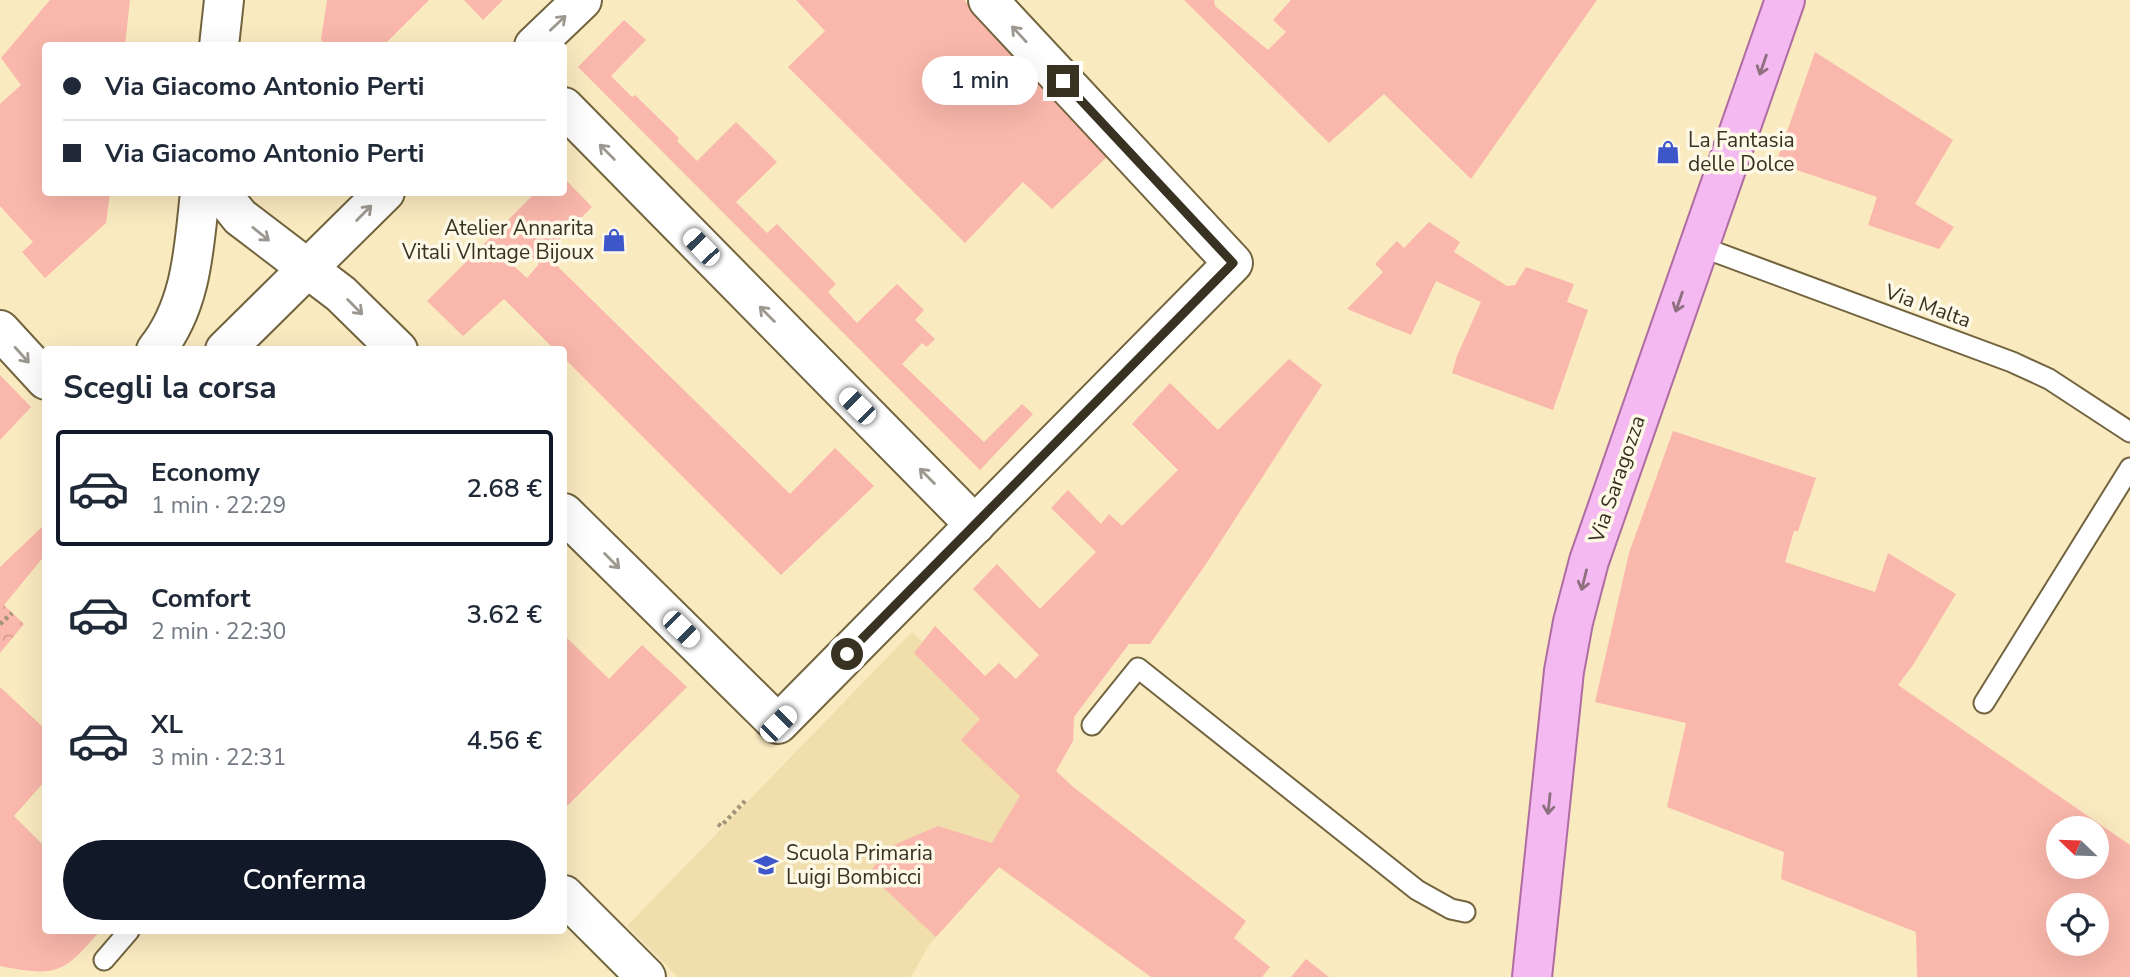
<!DOCTYPE html>
<html lang="it">
<meta charset="utf-8">
<style>
:root{--surface:#fff;--page:#f6f6f7;--text:#1f2937;--muted:#747a83;--line:#e0e1e3;--accent:#111827}
body{margin:0;font-family:"Nunito Sans",sans-serif;background:var(--page);color:var(--text);height:100vh;display:flex;flex-direction:column;font-size:26px;white-space:nowrap}
*{box-sizing:border-box;margin:0}
p{font-size:23px;color:var(--muted)}
.icon{flex:none;width:38px;height:38px;fill:none;stroke:currentColor;stroke-width:2;stroke-linecap:round;stroke-linejoin:round}
.map{position:relative;flex:1;overflow:hidden}
.drawer{position:absolute;left:42px;top:346px;width:525px;height:588px;display:flex;flex-direction:column;background:var(--surface);border-radius:7px;box-shadow:0 7px 28px #0002}
.drawer>*{flex:none}
.top-card{position:absolute;left:42px;top:42px;width:525px;height:154px;border-radius:7px;box-shadow:0 7px 28px #0002;display:grid;align-content:center;height:154px;padding:0 21px;background:var(--surface)}
.needle{width:46px;rotate:293deg}
.buttons{position:absolute;left:2046px;top:816px;display:grid;gap:14px}
.buttons a{display:grid;place-items:center;width:63px;height:63px;border-radius:50%;background:var(--surface);box-shadow:0 7px 28px #0002;font-size:35px}
.end{position:absolute;width:32px;height:32px;margin:-16px;border:9px solid #383222;background:#fff;box-shadow:0 0 0 4px #fff}
.from{border-radius:50%}
.bubble{position:absolute;height:49px;border-radius:24px;background:var(--surface);box-shadow:0 7px 28px #0002;font-size:23px;font-weight:600;line-height:49px;text-align:center}
.car{position:absolute;width:21px;height:42px;margin:-21px -10px;border-radius:9px;box-shadow:0 0 5px 2px #0007;background:linear-gradient(#fff 24%,#345 0 40%,#fff 0 76%,#345 0 86%,#fff 0)}
.top-card b{display:flex;align-items:center;gap:24px;height:66px;font-size:26px}
.top-card b+b{border-top:2px solid var(--line)}
.top-card i{width:18px;height:18px;background:var(--text)}
ul{padding:0;list-style:none}
li{display:flex;align-items:center;gap:21px;height:116px;margin:0 14px 10px;padding:0 7px;border:4px solid transparent;border-radius:7px}
li div{flex:1}
li b{display:block;font-size:26px}
li em{font-style:normal;font-weight:600}
li.active{border-color:var(--accent)}
li>.icon{width:63px;height:63px;stroke-width:1.5}
h2{padding:0 21px;font-size:32px;line-height:84px}
.primary-button{display:flex;gap:14px;margin-top:auto;padding:14px 21px}
.primary-button a{flex:1;height:80px;border-radius:42px;background:var(--accent);color:#fff;font-size:28px;font-weight:600;line-height:80px;text-align:center}
.map>svg:first-child{display:block}
.built{fill:#f0deac}
.green{fill:#fab7ab;fill-rule:evenodd}
.park{fill:url(#park-crowns)}
.lines{fill:none;stroke-linecap:round;stroke-linejoin:round}
.service-casing{stroke:#72643e;stroke-width:23}
.minor-casing{stroke:#72643e;stroke-width:42}
.tertiary-casing{stroke:#72643e;stroke-width:42}
.primary-casing{stroke:#ae6ca1;stroke-width:42}
.path{stroke:#a29678;stroke-width:4.5;stroke-dasharray:3.5 3.5;stroke-linecap:butt}
.service{stroke:#fff;stroke-width:19}
.minor{stroke:#fff;stroke-width:38}
.tertiary{stroke:#fff;stroke-width:38}
.primary{stroke:#f4b9f0;stroke-width:38}
.oneway{stroke:#9c9890}
.oneway2{stroke:#8d6f7f}
.route{stroke:#383222;stroke-width:9}
.labels{text-anchor:middle;stroke-width:7;stroke-linejoin:round;paint-order:stroke}
.poi-label{font-size:21px;fill:#383222;stroke:#fef8e7;text-anchor:start}
.street-label{font-size:21px;fill:#383222;stroke:#fef8e7}
</style>
<div class="map">
<svg width="2130" height="977" viewBox="0 0 2130 977">
<defs>
<pattern id="park-crowns" width="20" height="18" patternUnits="userSpaceOnUse" patternTransform="scale(1.75)"><rect width="20" height="18" fill="#fab7ab"/><path d="M2 6a3 3 0 1 1 6 0M12 15a3 3 0 1 1 6 0" fill="none" stroke="#d79e93"/></pattern>
</defs>
<rect width="100%" height="100%" fill="#faeac0"/>
<path class="built" d="M912,632L1072,786L929,945L911,977H678L627,926Z"/>
<g class="green">
<path d="M50,0H130L125,45L46,46V192L110,193L106,223L45,278L22,252L33,242L0,206V104L21,85L1,58Z"/>
<path d="M327,0H429L384,45L327,46L321,40Z"/>
<path d="M464,0H503L483,20Z"/>
<path d="M796,0H964L1109,155L1052,209L1023,182L965,243L788,67L825,31Z"/>
<path d="M1184,0H1214L1215,6L1268,50L1286,32L1273,20L1291,0H1597L1471,179L1384,94L1329,143Z"/>
<path d="M624,20L646,40L611,76L632,97L635,95L679,138L677,141L697,161L736,122L777,162L736,202L767,233L777,224L836,284L828,292L857,323L897,284L924,310L915,320L935,339L927,347L922,343L902,364L984,442L1022,404L1033,414L980,470L578,67Z"/>
<path d="M1815,52L1953,140L1915,204L1954,227L1939,249L1868,225L1877,197L1776,163Z"/>
<path d="M564,178L592,207L545,254L790,494L835,448L874,486L781,575L564,358V350H555L504,299L463,336L427,301L535,193L564,192ZM517,244L539,264L527,278L505,258Z"/>
<path d="M1429,222L1460,242L1454,252L1507,286L1515,285L1526,267L1574,284L1567,302L1588,310L1553,410L1452,373L1457,356L1481,302L1436,281L1411,335L1347,309L1383,272L1375,264L1397,241L1404,248Z"/>
<path d="M1289,359L1322,385L1206,564L1150,644H1129L1074,717L1073,741L1056,771L1072,786L1246,921L1234,938L1270,967L1262,977H1151L999,867L936,937L869,874L887,848L938,826L992,843L1020,796L961,740L980,719L914,653L935,626L985,676L999,663L1016,679L1039,655L973,589L997,564L1040,609L1096,552L1051,508L1068,490L1101,524L1109,514L1122,526L1178,470L1132,424L1170,383L1218,430Z"/>
<path d="M0,375L31,407L0,440Z"/>
<path d="M1673,431L1816,478L1798,531H1794L1785,562L1875,592L1888,553L1956,594L1913,665L1898,685L2130,845V977H1917L1916,932L1781,879L1784,852L1667,807L1686,723L1595,702L1629,553ZM2058,828H2096V866H2058ZM2058,905H2096V943H2058Z"/>
<path d="M45,524V555L0,610V567Z"/>
<path d="M564,635L609,679L642,645L687,687L564,809Z"/>
<path d="M0,687L45,729V781L14,816L45,847L46,931H100C63,974 57,977 0,966Z"/>
<path d="M1306,959L1329,977H1291Z"/>
</g>
<path class="park" d="M4,605L24,624L0,653V610Z"/>
<g class="lines">
<g class="service-casing">
<g id="service">
<path d="M1699,246L2012,362L2049,379L2130,432"/>
<path d="M1984,703L2130,468"/>
<path d="M1092,725L1138,668L1417,890L1451,909L1465,912"/>
<path d="M104,960L129,931"/>
</g>
</g>
<g class="minor-casing">
<g id="minor">
<path d="M534,46L582,0"/>
<path d="M564,107L975,525"/>
<path d="M220,192L240,217L341,294L398,350"/>
<path d="M0,330L46,380"/>
<path d="M225,350L385,192"/>
<path d="M564,513L778,724L1233,263L988,0"/>
</g>
</g>
<g class="tertiary-casing">
<g id="tertiary">
<path d="M219,46L224,0"/>
<path d="M156,350C192,305 194,248 200,192"/>
<path d="M564,895L646,977"/>
</g>
</g>
<g class="primary-casing">
<path id="primary" d="M1532,977L1564,671L1573,622L1589,561L1785,0"/>
</g>
<g class="path">
<path d="M0,624L12,613"/>
<path d="M718,824L721,826L745,801"/>
</g>
<use href="#service" class="service"/>
<use href="#minor" class="minor"/>
<use href="#tertiary" class="tertiary"/>
<use href="#primary" class="primary"/>
</g>
<defs><path id="oneway-shaft" d="M-6 0H5M1.5-3L5.5 0L1.5 3" fill="none" stroke-width="1.6" stroke-linecap="round" stroke-linejoin="round" transform="scale(1.75)"/></defs>
<g class="oneway">
<use href="#oneway-shaft" transform="translate(558 23) rotate(-43)"/>
<use href="#oneway-shaft" transform="translate(1019 34) rotate(-133)"/>
<use href="#oneway-shaft" transform="translate(607 152) rotate(-135)"/>
<use href="#oneway-shaft" transform="translate(364 213) rotate(-45)"/>
<use href="#oneway-shaft" transform="translate(261 234) rotate(39)"/>
<use href="#oneway-shaft" transform="translate(355 307) rotate(45)"/>
<use href="#oneway-shaft" transform="translate(767 314) rotate(-135)"/>
<use href="#oneway-shaft" transform="translate(22 355) rotate(48)"/>
<use href="#oneway-shaft" transform="translate(927 476) rotate(-135)"/>
<use href="#oneway-shaft" transform="translate(612 561) rotate(45)"/>
</g>
<g class="oneway2">
<use href="#oneway-shaft" transform="translate(1763 65) rotate(109)"/>
<use href="#oneway-shaft" transform="translate(1679 302) rotate(109)"/>
<use href="#oneway-shaft" transform="translate(1584 580) rotate(104)"/>
<use href="#oneway-shaft" transform="translate(1549 804) rotate(96)"/>
</g>
<g class="lines">
<path class="route" d="M847,654L1233,263L1063,81"/>
</g>
<defs>
<g id="shop-bare" transform="scale(1.89)"><path d="M-5-2.5h2.3a2.7 3.5 0 0 1 5.4 0H5L5.5 6h-11ZM-1.5-2.5h3a1.5 2.3 0 0 0-3 0Z" fill="#3d56c9" stroke="#fef8e7" stroke-width="2.5" paint-order="stroke"/></g>
<g id="school-bare" transform="scale(1.89)"><path d="M0-5L7-2L0 1L-7-2ZM-4 1L0 2.5L4 1V4Q0 6-4 4Z" fill="#3d56c9" stroke="#fef8e7" stroke-width="2.5" paint-order="stroke"/></g>
</defs>
<g fill-rule="evenodd">
<use href="#shop-bare" x="1668" y="152"/>
<use href="#shop-bare" x="614" y="240"/>
<use href="#school-bare" x="766" y="865"/>
</g>
<g class="labels">
<g class="poi-label">
<text x="1688" y="147">La Fantasia<tspan x="1688" dy="24">delle Dolce</tspan></text>
<text x="594" y="235" text-anchor="end">Atelier Annarita<tspan x="594" dy="24">Vitali VIntage Bijoux</tspan></text>
<text x="786" y="860">Scuola Primaria<tspan x="786" dy="24">Luigi Bombicci</tspan></text>
</g>
<g class="street-label">
<text transform="translate(1928 306) rotate(20)" y="7">Via Malta</text>
<text transform="translate(1617 479) rotate(-71)" y="7">Via Saragozza</text>
</g>
</g>
</svg>
<div class="buttons">
<a><svg class="needle" viewBox="-14 -14 28 28"><path d="M0-13l5 13h-10z" fill="#e53935"/><path d="M0 13l5-13h-10z" fill="#747a83"/></svg></a>
<a><svg class="icon" aria-label="locate" viewBox="0 0 24 24"><circle cx="12" cy="12" r="6"/><path d="M12 2v4M12 18v4M2 12h4M18 12h4"/></svg></a>
</div>
<i class="end from" style="left:847px;top:654px"></i>
<i class="end" style="left:1063px;top:81px"></i>
<div class="bubble" style="left:922px;top:56px;width:116px">1 min</div>
<i class="car" style="left:701px;top:247px;rotate:316deg"></i>
<i class="car" style="left:857px;top:406px;rotate:315deg"></i>
<i class="car" style="left:681px;top:629px;rotate:135deg"></i>
<i class="car" style="left:778px;top:724px;rotate:45deg"></i>
<div class="top-card">
<b><i class="from"></i>Via Giacomo Antonio Perti</b>
<b><i></i>Via Giacomo Antonio Perti</b>
</div>
<section class="drawer">
<h2>Scegli la corsa</h2>
<ul>
<li class="active"><svg class="icon" aria-label="car" viewBox="0 0 24 24"><path d="M5 17H2v-5l4-1 3-4h7l3 4 3 1v5h-3M9 17h6M6 11h13"/><circle cx="7" cy="17" r="2"/><circle cx="17" cy="17" r="2"/></svg><div><b>Economy</b><p>1 min · 22:29</p></div><em>2.68 €</em></li>
<li><svg class="icon" aria-label="car" viewBox="0 0 24 24"><path d="M5 17H2v-5l4-1 3-4h7l3 4 3 1v5h-3M9 17h6M6 11h13"/><circle cx="7" cy="17" r="2"/><circle cx="17" cy="17" r="2"/></svg><div><b>Comfort</b><p>2 min · 22:30</p></div><em>3.62 €</em></li>
<li><svg class="icon" aria-label="car" viewBox="0 0 24 24"><path d="M5 17H2v-5l4-1 3-4h7l3 4 3 1v5h-3M9 17h6M6 11h13"/><circle cx="7" cy="17" r="2"/><circle cx="17" cy="17" r="2"/></svg><div><b>XL</b><p>3 min · 22:31</p></div><em>4.56 €</em></li>
</ul>
<div class="primary-button"><a>Conferma</a></div>
</section>
</div>
